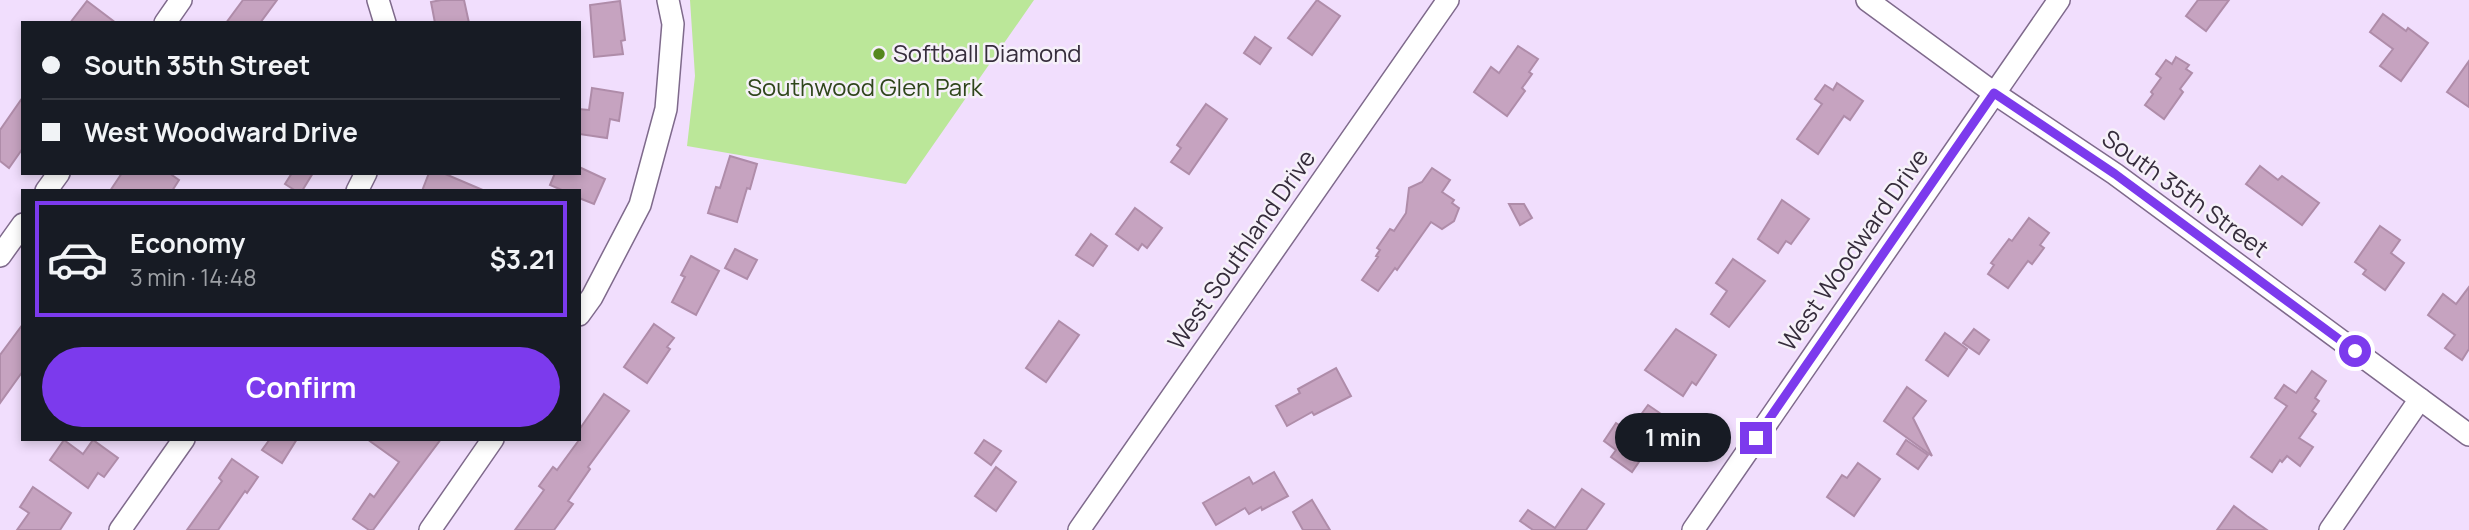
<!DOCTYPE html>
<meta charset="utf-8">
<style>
:root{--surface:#171b24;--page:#242831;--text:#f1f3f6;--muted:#9ea1a6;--line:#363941;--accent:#7c3aed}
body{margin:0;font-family:Manrope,sans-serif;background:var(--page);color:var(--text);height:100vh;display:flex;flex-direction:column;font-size:26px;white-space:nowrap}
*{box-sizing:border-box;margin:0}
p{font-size:23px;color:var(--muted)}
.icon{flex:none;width:38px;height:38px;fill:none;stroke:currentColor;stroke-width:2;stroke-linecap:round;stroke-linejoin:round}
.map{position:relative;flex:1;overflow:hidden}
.panel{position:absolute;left:21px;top:189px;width:560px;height:252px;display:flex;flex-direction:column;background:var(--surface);border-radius:0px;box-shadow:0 4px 10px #0003}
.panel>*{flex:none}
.banner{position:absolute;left:21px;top:21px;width:560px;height:154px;border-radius:0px;box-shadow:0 4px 10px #0003;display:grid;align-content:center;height:154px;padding:0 21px;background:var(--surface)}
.end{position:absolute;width:32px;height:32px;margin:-16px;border:9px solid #7c3aed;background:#fff;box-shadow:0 0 0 4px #fff}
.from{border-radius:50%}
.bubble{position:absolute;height:49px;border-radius:24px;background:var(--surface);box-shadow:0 4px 10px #0003;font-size:23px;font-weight:700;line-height:49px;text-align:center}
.banner b{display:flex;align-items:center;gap:24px;height:66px;font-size:26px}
.banner b+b{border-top:2px solid var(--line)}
.banner i{width:18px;height:18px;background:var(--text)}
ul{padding:12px 0 0;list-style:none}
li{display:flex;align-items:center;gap:21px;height:116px;margin:0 14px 10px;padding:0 7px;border:4px solid var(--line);border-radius:0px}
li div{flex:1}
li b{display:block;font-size:26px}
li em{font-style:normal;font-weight:700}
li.on{border-color:var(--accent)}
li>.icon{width:63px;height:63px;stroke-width:1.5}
.button{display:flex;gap:14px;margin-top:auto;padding:14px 21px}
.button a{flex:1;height:80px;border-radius:42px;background:var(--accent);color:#fff;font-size:28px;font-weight:700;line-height:80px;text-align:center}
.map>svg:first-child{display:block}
.green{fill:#bbe799}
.building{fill:#c6a3c0;stroke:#af8ca9;stroke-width:2}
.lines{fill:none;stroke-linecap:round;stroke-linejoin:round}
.street-casing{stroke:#7f6a8c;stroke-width:24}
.street{stroke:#fff;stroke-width:21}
.route{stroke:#7c3aed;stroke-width:9}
.poi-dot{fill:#55871d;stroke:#f6f1f9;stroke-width:2.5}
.labels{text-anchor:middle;stroke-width:5;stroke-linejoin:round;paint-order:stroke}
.poi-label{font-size:24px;fill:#362d3c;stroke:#f6f1f9;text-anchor:start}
.park-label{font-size:24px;fill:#2f461b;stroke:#f6f1f9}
.street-label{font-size:24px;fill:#362d3c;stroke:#f6f1f9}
</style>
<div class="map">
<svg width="2469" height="530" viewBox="0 0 2469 530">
<rect width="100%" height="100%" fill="#f1defd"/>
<path class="green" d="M690,0H1034L906,184L687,146L695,76Z"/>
<g class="building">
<path d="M243,0H277L260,23H226Z"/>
<path d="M441,0H464L469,23H435L431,2Z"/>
<path d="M1317,0L1340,16L1312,55L1288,38Z"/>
<path d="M2198,0H2229L2206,31L2186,16Z"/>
<path d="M87,1L116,23H70Z"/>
<path d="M620,1L625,40L621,41L623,54L594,57L590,5Z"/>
<path d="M2383,14L2406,31L2408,28L2428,43L2401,81L2380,66L2393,49L2370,32Z"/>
<path d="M1255,37L1271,48L1260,64L1244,53Z"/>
<path d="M1518,46L1538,59L1529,72L1532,74L1522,88L1525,91L1507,116L1474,92L1491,67L1499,73Z"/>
<path d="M2176,57L2189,65L2186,69L2192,73L2180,89L2183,92L2164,119L2145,105L2153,94L2151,92L2161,78L2156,74L2166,60L2172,64Z"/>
<path d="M2469,61V107L2447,92Z"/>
<path d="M1837,83L1863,101L1850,120L1844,116L1818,154L1797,139L1822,104L1815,99L1825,85L1833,90Z"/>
<path d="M592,88L623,93L619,121L610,119L607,138L579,134V109L589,110Z"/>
<path d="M23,97V148L9,168L0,161V130Z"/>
<path d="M1206,104L1227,119L1189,174L1171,162L1181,148L1177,145Z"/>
<path d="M730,156L757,164L750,189L747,188L737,222L708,213L716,187L720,188Z"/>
<path d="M2260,166L2278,180L2282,176L2319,203L2302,225L2246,184Z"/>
<path d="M579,167L605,179L594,204L579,198V191H564L550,185L555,173H579Z"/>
<path d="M1432,168L1450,180L1442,192L1454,200L1452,203L1459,208L1454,221L1442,229L1431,222L1397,270L1395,268L1378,291L1362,280L1378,257L1376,256L1380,250L1377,248L1390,229L1394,231L1406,213L1409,188L1422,182Z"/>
<path d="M122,173H169L179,180L172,191H110Z"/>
<path d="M292,173H313L302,191H296L285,184Z"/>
<path d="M429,173H443L485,191H422Z"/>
<path d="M1782,200L1809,219L1791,244L1786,241L1778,253L1758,239Z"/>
<path d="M1509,204H1524L1532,218L1520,225Z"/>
<path d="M1135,208L1162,228L1147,248L1142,244L1138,250L1116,234Z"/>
<path d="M2029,218L2049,233L2040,245L2044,248L2032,264L2028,261L2008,288L1988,274L1994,265L1991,263L2009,239L2012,241Z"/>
<path d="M2380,226L2400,240L2391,253L2404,263L2385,290L2363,274L2366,270L2355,262Z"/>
<path d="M1091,234L1107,246L1093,266L1076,255Z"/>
<path d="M735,249L757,260L747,279L725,268Z"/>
<path d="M691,256L719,271L696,315L672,302L685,277L681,275Z"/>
<path d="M1733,259L1765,281L1729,327L1711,314L1727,291L1716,283Z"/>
<path d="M2469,287V349L2462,360L2445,348L2455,335L2428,315L2443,294L2456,304Z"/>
<path d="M1059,321L1079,335L1046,382L1026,368Z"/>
<path d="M23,324V371L0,403V355Z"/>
<path d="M654,324L674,338L667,347L670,349L647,383L624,367Z"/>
<path d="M1676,329L1716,355L1696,385L1692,382L1683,396L1645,370Z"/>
<path d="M1974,329L1989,340L1979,354L1963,343Z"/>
<path d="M1945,333L1967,349L1948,376L1926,360Z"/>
<path d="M1336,368L1351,396L1314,415L1312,412L1287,426L1276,406L1300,393L1298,389Z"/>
<path d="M2312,371L2326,381L2315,398L2319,401L2312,411L2316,414L2299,438L2313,447L2300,466L2287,456L2282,462L2280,460L2272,472L2251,457L2287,406L2275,398L2284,385L2296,393Z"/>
<path d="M1907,387L1926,401L1913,418L1932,456L1884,421Z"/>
<path d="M604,394L629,411L588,467L590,469L568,501L573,504L554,530H515L544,490L539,486L553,467L557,470L579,440V430Z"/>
<path d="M1648,405L1664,416L1652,435L1656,437L1632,472L1611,457L1616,450L1604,441L1616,423L1629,431Z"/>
<path d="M270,439H297L282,463L262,450Z"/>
<path d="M367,439H441L373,530H369L353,519L370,494L374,497L399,462Z"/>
<path d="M64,440L83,454L93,440L118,458L104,477L98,473L88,488L50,460Z"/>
<path d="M984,440L1001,451L991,465L975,453Z"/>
<path d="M1906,440L1928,455L1918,469L1897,454Z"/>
<path d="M232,459L258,477L247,493L245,491L218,530H187L222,481L219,478Z"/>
<path d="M1858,463L1880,479L1854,516L1827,497L1842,475L1847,478Z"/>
<path d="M996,467L1016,482L996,511L975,496Z"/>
<path d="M1274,472L1288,496L1262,510L1261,507L1249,514L1245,508L1216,525L1203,503L1249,477L1253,484Z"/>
<path d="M33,487L71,513L60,530H17L29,513L20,507Z"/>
<path d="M1582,489L1604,504L1586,530H1533L1520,521L1528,510L1555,528Z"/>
<path d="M1312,500L1330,530H1303L1293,512Z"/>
<path d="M2234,506L2247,516L2267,530H2217Z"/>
</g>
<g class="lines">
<g class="street-casing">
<g id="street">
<path d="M378,0L385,23"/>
<path d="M1867,0L1994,93L2115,174L2469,435"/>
<path d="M165,23L181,0"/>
<path d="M46,191L59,173"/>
<path d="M357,191L366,173"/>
<path d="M0,256L23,224"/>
<path d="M579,315L592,297L640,205L666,109L673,24L668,0"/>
<path d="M120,530L184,439"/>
<path d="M430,530L493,439"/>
<path d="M1079,530L1448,0"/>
<path d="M1693,530L2059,0"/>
<path d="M2330,530L2420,399"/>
</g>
</g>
<use href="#street" class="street"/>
</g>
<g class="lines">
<path class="route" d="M1756,438L1994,93L2115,174L2355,351"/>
</g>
<circle class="poi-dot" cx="879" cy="54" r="7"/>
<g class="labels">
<g class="poi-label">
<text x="893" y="62">Softball Diamond</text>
</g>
<g class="park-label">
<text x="865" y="96">Southwood Glen Park</text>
</g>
<g class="street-label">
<text transform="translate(2185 194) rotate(36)" y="8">South 35th Street</text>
<text transform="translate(1242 250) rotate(-55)" y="8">West Southland Drive</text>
<text transform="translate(1854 250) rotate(-55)" y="8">West Woodward Drive</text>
</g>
</g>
</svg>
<i class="end from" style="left:2355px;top:351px"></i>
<i class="end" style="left:1756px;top:438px"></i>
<div class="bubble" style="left:1615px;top:413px;width:116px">1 min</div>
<div class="banner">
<b><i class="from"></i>South 35th Street</b>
<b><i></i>West Woodward Drive</b>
</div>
<section class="panel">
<ul>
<li class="on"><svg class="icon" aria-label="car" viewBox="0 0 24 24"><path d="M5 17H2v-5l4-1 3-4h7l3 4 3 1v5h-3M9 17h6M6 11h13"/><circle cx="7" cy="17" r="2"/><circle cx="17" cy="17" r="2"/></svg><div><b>Economy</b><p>3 min · 14:48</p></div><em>$3.21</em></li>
</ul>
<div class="button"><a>Confirm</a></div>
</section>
</div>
